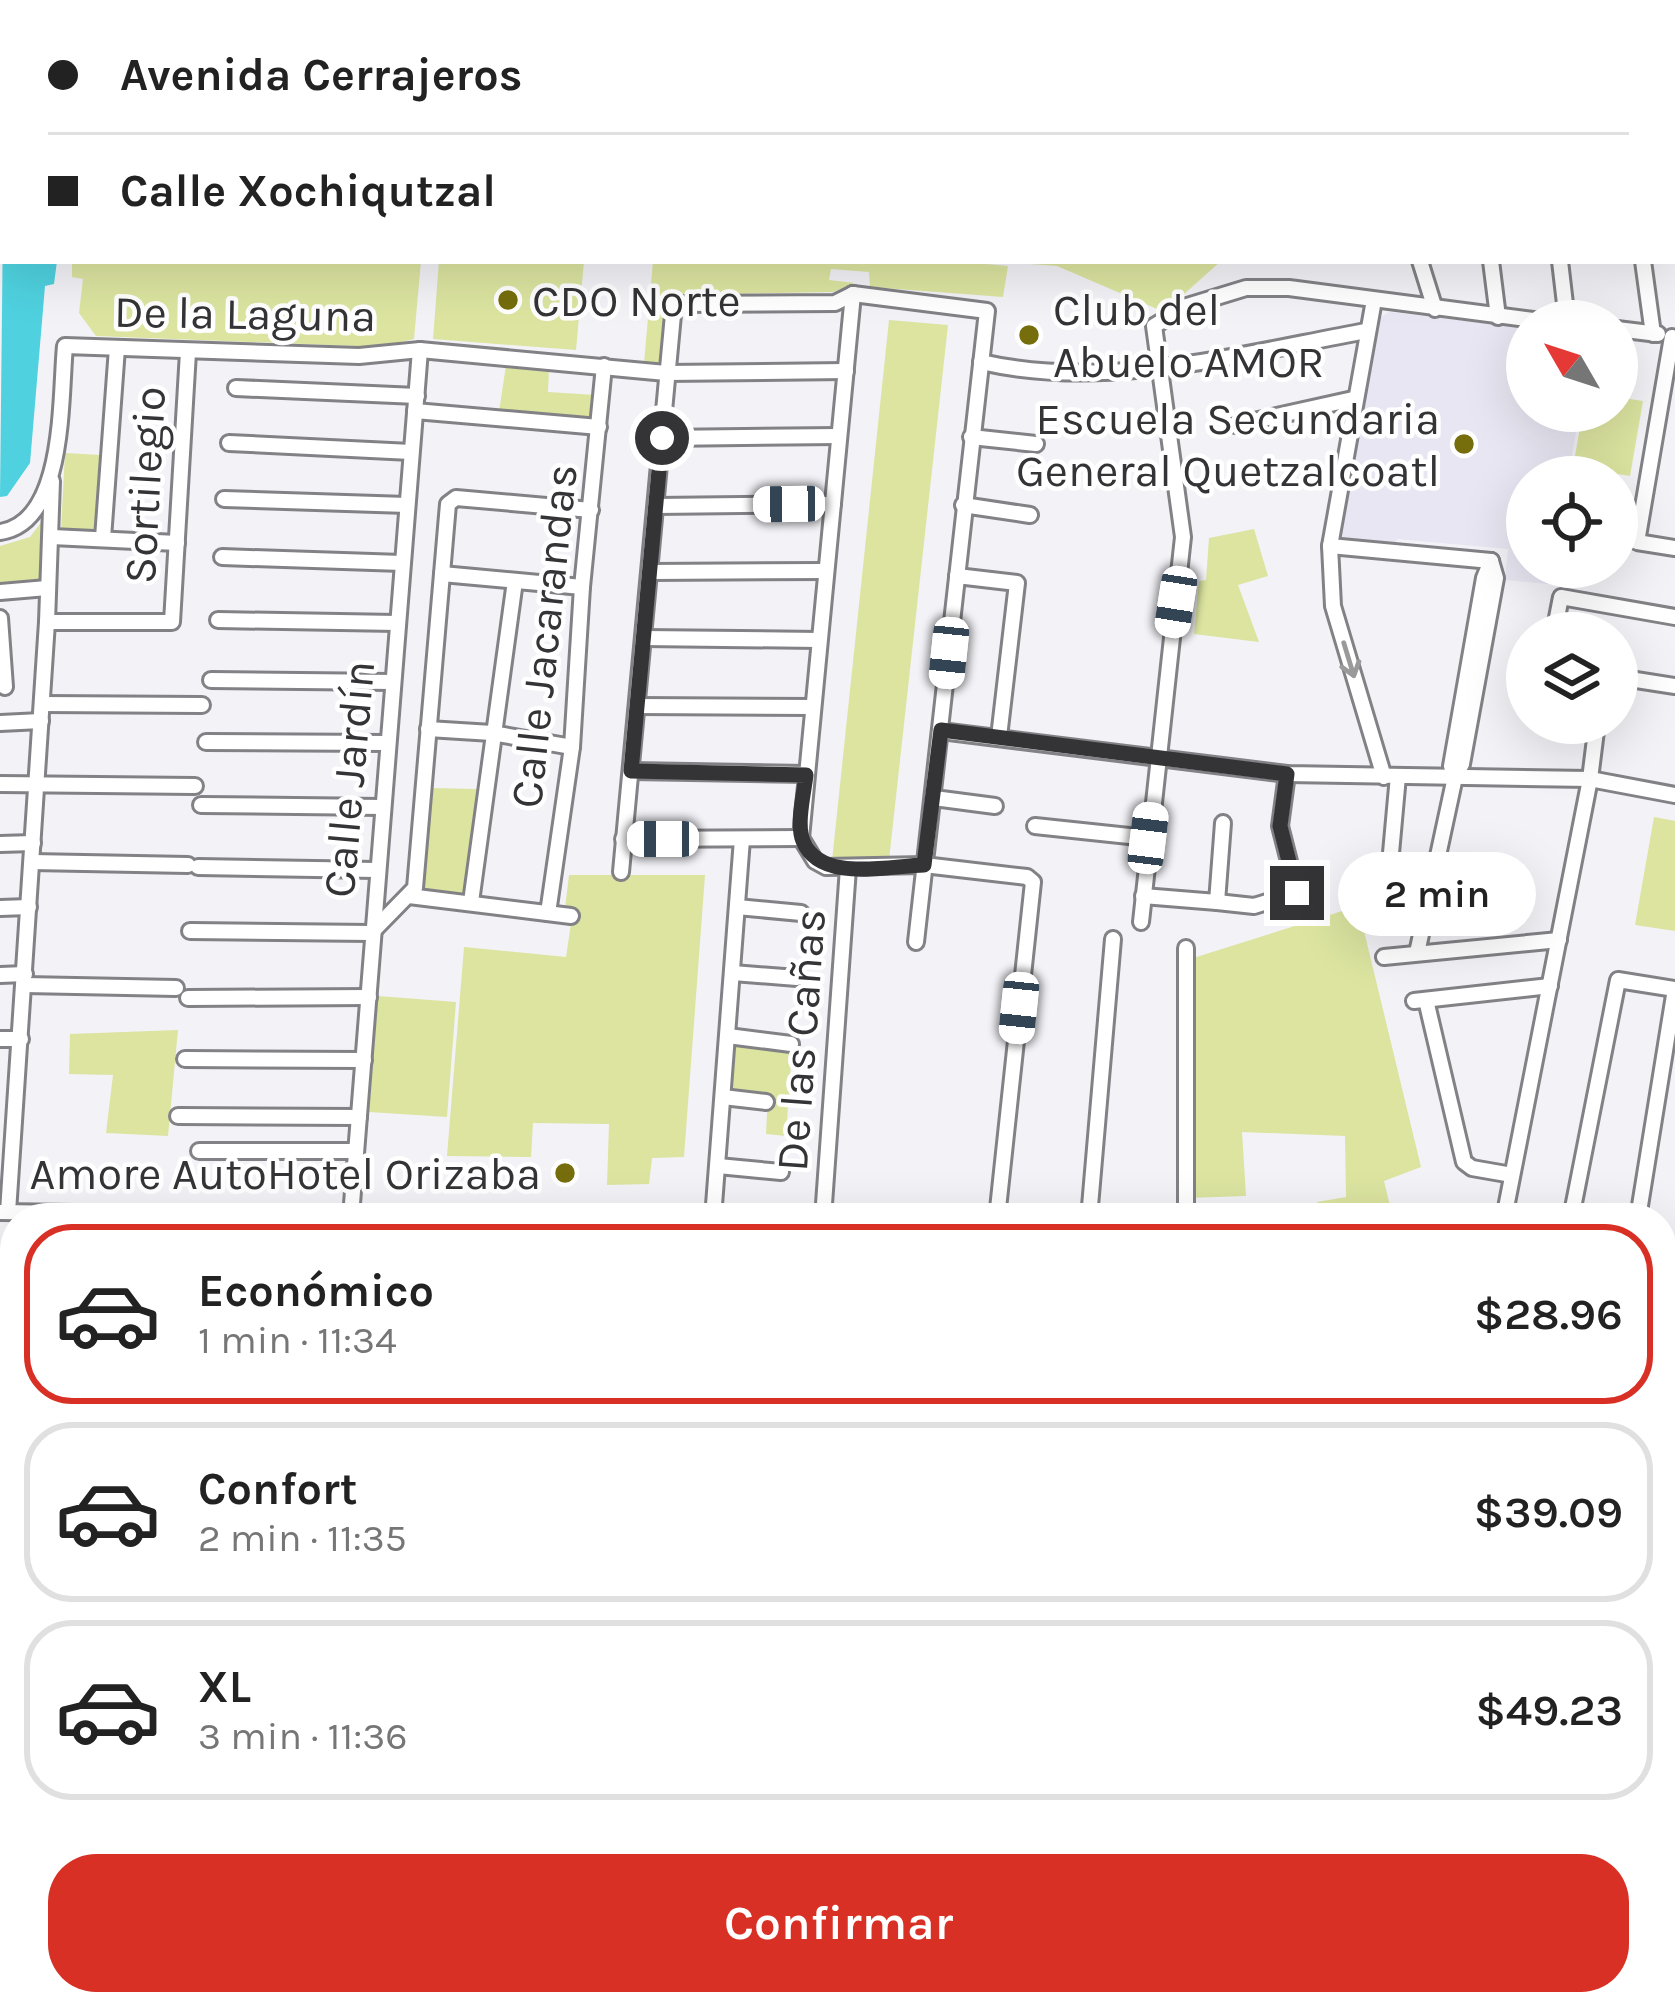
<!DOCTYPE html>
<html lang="es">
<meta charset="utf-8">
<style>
:root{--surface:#fff;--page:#f6f6f6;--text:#222;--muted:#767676;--line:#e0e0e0;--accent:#d93025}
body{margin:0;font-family:Karla,sans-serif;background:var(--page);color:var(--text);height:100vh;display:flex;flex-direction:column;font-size:45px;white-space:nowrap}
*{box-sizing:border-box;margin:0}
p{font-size:39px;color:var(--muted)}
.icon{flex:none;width:66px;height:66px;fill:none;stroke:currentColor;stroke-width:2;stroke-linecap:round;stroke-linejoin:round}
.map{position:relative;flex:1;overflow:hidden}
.drawer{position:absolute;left:0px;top:1203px;width:1677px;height:813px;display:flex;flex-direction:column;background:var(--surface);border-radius:48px 48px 0 0;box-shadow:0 12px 48px #0002}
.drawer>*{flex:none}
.hud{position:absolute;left:0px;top:0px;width:1677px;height:264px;box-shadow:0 12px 48px #0002;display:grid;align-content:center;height:264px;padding:0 48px;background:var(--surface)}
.needle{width:78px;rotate:309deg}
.fabs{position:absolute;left:1506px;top:300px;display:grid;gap:24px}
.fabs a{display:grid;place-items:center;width:132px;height:132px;border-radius:50%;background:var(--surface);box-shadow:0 12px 48px #0002;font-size:60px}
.end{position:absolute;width:54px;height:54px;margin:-27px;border:15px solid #343436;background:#fff;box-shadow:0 0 0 6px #fff}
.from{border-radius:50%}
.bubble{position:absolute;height:84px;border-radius:42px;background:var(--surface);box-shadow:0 12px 48px #0002;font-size:39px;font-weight:600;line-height:84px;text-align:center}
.car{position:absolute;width:36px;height:72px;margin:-36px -18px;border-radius:15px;box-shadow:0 0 9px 3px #0007;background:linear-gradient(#fff 24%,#345 0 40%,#fff 0 76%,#345 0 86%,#fff 0)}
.hud b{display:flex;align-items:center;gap:42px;height:114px;font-size:45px}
.hud b+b{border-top:3px solid var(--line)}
.hud i{width:30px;height:30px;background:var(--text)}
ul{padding:21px 0 0;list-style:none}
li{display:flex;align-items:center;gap:36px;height:180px;margin:0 24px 18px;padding:0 24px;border:6px solid var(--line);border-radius:48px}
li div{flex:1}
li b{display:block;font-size:45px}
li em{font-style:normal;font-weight:600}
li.selected{border-color:var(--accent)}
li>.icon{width:108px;height:108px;stroke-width:1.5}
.cta{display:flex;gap:24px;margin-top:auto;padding:24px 48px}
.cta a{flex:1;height:138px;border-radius:48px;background:var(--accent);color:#fff;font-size:48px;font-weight:600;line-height:138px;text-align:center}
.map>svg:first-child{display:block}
.built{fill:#e7e6f2}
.green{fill:#dce4a0}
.water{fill:#4fd1df}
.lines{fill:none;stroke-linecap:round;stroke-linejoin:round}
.minor-casing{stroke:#828286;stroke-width:20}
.minor{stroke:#fff;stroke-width:14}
.oneway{stroke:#9a9a9a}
.route{stroke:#343436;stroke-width:15}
.poi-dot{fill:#766e0c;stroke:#fff;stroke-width:4.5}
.labels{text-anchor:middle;stroke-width:9;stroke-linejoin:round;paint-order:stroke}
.poi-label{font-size:45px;fill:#343436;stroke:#fff;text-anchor:start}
.street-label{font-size:45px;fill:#343436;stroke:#fff}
</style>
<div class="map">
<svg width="1675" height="2014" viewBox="0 0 1675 2014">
<rect width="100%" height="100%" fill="#f3f2f7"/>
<path class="built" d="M1389,312L1527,328V411H1580L1568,477H1527V567H1551L1548,584L1505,580L1508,549L1397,539L1395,548L1338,542L1375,321Z"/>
<g class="green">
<path d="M0,0H1675V28L1674,3H3L0,171Z"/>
<path d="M72,261H421L414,339L380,347L96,336L79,313L83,279L72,277Z"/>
<path d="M439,261H584L576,350L433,339Z"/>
<path d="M653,261H952L1008,266L1003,297L870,287L869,272L831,269L829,280L855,283L833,292L670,295L662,364L644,363Z"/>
<path d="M991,261H1221L1164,312L1057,266Z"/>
<path d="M889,320L948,325L889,860L832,861Z"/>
<path d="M506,365L549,369L548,392L596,395L593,420L499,412Z"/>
<path d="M1617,397L1643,401L1630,476L1573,467L1583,411H1617Z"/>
<path d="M65,453L100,455L96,532L61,531Z"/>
<path d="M46,516L42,580L0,586V546L30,537Z"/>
<path d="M1254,529L1268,576L1238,585L1259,642L1194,634L1199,581L1206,580L1209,538Z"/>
<path d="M430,788L477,789L465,897L418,894Z"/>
<path d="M1654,817L1675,821V931L1635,925Z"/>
<path d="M569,875H705L684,1157L652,1158L649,1184L607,1185L609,1124L533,1123L531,1157L447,1156L464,947L566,957L573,910L565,908Z"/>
<path d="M1358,906L1421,1167L1384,1181L1393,1218H1320L1317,1202L1346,1197L1345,1136L1242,1132L1246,1196L1190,1198V959Z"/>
<path d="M378,996L456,1002L447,1117L369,1112Z"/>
<path d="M178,1030L168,1136L106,1133L113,1075L69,1074L70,1034Z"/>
<path d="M733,1045L792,1049L786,1136L766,1134L768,1093L730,1090Z"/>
<path d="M1009,2001H1233L1229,2014H1005Z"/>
</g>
<path class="water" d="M3,216V261H57L54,284L45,286L30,463L7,496L0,497Z"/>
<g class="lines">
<g class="minor-casing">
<g id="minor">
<path d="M1420,261L1435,309"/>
<path d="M1491,261L1498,317"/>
<path d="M1560,261L1567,321"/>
<path d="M1643,261L1653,334"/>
<path d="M853,294L987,311L916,942"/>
<path d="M1374,300L1330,546L1333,606L1384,777"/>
<path d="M1617,329L1658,334"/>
<path d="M1672,337L1637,542L1675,548"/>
<path d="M981,362C1108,391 1240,354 1366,331"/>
<path d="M236,388L417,396"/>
<path d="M415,411L599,427"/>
<path d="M1236,425L1353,399"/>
<path d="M971,437L1036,444"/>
<path d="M662,438L839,436"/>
<path d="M229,443L411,452"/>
<path d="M224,499L407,505"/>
<path d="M963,505L1030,515"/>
<path d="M656,506L833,504"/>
<path d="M0,532C66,523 60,397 65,346L359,356L420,350L666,373L846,371"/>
<path d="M52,537L177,543"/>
<path d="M103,538L117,348"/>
<path d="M1330,546L1491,561"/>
<path d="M222,557L402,563"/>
<path d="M650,572L826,571"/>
<path d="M442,574L582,587"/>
<path d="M957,576L1017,583L999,737"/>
<path d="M0,592L47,588"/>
<path d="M0,618L5,687"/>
<path d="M218,620L397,623"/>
<path d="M47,622H172L188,352"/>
<path d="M1554,633L1561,597L1675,617"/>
<path d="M643,638L819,640"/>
<path d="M1617,677L1675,686"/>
<path d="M211,680L392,682"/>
<path d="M42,704L202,705"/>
<path d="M637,706L813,707"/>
<path d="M0,723L41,721"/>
<path d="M428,729L492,733L572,747"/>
<path d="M941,731L1287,774L1590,779L1675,795"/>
<path d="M206,742L387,743"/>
<path d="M631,771L805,774"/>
<path d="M1455,777L1451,766L1484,578L1491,561"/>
<path d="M0,784L195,786"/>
<path d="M934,798L995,806"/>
<path d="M201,805L381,807"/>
<path d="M1035,826L1148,838"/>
<path d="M801,838L815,861L826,867L924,865L1027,877L1033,882L997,1218"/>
<path d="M801,838L853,294"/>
<path d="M623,839L801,838"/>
<path d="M0,844L33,843"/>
<path d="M32,862L188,865"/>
<path d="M1390,864L1398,776"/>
<path d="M198,867L376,870"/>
<path d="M621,872L674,304L835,303L853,294"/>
<path d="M1297,893L1301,915"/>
<path d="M409,896L571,916"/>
<path d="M1143,896L1217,902L1223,823"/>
<path d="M471,902L515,581"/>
<path d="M1217,902L1254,906L1297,893L1280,826L1287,774"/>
<path d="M737,907L801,913"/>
<path d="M0,908L29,907"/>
<path d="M548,913L572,747L582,587L604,366"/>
<path d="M1141,922L1183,537L1154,326L1187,306L1246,288H1289L1541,321"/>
<path d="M190,931L371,933L415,888L448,504L456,498L591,510"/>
<path d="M1417,953L1455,777L1462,764L1496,578L1491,561"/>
<path d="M1384,957L1559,940"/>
<path d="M733,973L797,978"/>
<path d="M0,975L25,974"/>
<path d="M25,985L176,988"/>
<path d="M188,998L369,997"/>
<path d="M1426,1000L1464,1162L1472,1168L1512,1175"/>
<path d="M1414,1001L1550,986"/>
<path d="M728,1036L791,1044"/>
<path d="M0,1039H21"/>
<path d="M185,1059L364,1060"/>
<path d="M723,1097L766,1102"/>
<path d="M178,1116L359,1117"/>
<path d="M199,1151H355"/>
<path d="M718,1166L781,1172"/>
<path d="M0,1212L439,1218"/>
<path d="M8,1212L47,622L52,481"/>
<path d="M351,1216L420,350"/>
<path d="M713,1218L742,839"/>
<path d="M823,1218L848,868"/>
<path d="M1089,1218L1113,939"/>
<path d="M1186,1218V948"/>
<path d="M1504,1218L1590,779L1597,723"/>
<path d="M1571,1218L1618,980L1675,989"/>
<path d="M1638,1218L1675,989"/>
<path d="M1662,1311L1675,1316"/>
<path d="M0,1345L15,1344"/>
<path d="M1662,1486L1675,1483"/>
<path d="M0,1522L15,1549"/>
<path d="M0,1610L15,1602"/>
<path d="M0,1672L15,1664"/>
<path d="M1662,1677L1675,1674"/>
<path d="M0,1742L15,1734"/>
<path d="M1662,1779L1675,1776"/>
<path d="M0,1795L15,1787"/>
<path d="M1662,1866L1675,1862"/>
<path d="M0,1980L15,1990"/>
<path d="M29,2001L47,2014"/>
<path d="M219,2001L224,2014"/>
<path d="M690,2014L693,2001"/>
<path d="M900,2014L904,2001"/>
<path d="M969,2014L973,2001"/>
<path d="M1262,2014L1265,2001"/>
<path d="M1297,2014L1300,2006"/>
<path d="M1387,2014L1390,2003"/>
<path d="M1675,2014V2013"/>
</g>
</g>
<use href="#minor" class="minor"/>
</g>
<defs><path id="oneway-shaft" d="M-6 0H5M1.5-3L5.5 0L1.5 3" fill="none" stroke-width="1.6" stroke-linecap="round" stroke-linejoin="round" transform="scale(3)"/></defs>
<use class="oneway" href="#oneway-shaft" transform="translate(1349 660) rotate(73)"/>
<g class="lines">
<path class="route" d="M662,438L631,771L806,775C804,793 796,824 803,841C820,883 887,866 924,865L941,730L1287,774L1280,826L1297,893"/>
</g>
<g class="poi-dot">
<circle cx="508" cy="300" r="12"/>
<circle cx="1029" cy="335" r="12"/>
<circle cx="1464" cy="444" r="12"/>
<circle cx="565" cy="1173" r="12"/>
</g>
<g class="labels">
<g class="poi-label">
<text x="532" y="316">CDO Norte</text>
<text x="1053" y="325">Club del<tspan x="1053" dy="52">Abuelo AMOR</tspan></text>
<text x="1440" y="434" text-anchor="end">Escuela Secundaria<tspan x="1440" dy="52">General Quetzalcoatl</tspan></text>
<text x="541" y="1189" text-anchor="end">Amore AutoHotel Orizaba</text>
</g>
<g class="street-label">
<text transform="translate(245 313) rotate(1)" y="16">De la Laguna</text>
<text transform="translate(144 485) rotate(-87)" y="16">Sortilegio</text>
<text transform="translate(543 636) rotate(-84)" y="16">Calle Jacarandas</text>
<text transform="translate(348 779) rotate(-85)" y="16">Calle Jardín</text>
<text transform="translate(800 1040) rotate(-86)" y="16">De las Cañas</text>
</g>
</g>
</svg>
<div class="fabs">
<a><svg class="needle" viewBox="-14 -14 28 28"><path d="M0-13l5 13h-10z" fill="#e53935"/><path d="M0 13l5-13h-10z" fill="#767676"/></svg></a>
<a><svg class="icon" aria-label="locate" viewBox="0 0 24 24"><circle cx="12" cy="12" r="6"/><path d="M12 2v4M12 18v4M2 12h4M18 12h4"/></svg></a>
<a><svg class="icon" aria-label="layers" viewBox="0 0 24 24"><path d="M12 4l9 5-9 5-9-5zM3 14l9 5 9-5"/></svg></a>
</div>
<i class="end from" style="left:662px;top:438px"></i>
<i class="end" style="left:1297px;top:893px"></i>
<div class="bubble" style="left:1338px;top:852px;width:198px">2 min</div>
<i class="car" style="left:789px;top:504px;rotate:269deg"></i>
<i class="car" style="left:1176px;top:602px;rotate:189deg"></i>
<i class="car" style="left:949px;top:653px;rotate:186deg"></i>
<i class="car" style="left:1148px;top:838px;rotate:7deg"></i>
<i class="car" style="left:663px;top:839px;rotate:270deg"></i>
<i class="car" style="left:1019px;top:1008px;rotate:186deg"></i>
<div class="hud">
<b><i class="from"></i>Avenida Cerrajeros</b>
<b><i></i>Calle Xochiqutzal</b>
</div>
<section class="drawer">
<ul>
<li class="selected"><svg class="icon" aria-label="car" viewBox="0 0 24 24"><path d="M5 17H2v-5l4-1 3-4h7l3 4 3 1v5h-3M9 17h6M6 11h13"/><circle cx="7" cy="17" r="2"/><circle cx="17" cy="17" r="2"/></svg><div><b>Económico</b><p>1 min · 11:34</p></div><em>$28.96</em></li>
<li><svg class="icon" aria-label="car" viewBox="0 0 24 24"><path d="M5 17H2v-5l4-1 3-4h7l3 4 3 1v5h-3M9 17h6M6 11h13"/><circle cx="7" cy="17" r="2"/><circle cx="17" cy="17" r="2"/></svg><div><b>Confort</b><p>2 min · 11:35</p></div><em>$39.09</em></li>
<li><svg class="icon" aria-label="car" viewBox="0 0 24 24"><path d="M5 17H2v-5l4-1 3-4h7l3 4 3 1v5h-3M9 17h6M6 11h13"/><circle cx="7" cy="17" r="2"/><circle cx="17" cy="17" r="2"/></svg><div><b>XL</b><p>3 min · 11:36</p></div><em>$49.23</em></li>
</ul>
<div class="cta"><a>Confirmar</a></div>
</section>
</div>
